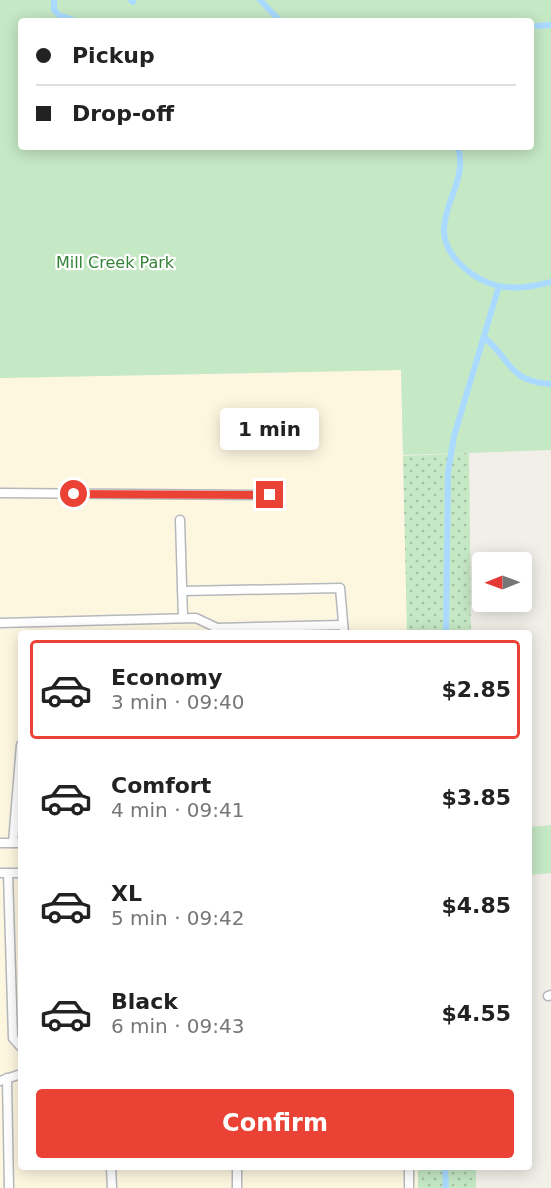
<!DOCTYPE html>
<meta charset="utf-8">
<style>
:root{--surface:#fff;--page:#f2f2f2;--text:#222;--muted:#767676;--line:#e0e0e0;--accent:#ea4335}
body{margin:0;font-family:"DejaVu Sans",sans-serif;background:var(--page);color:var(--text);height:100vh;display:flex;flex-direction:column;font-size:22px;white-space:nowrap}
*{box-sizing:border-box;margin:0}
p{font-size:20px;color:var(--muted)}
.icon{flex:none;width:33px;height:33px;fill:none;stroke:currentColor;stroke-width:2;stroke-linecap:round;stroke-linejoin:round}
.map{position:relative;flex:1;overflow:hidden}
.panel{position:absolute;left:18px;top:630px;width:514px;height:540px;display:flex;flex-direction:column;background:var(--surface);border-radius:6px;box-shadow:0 3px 15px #0003}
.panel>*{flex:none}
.hud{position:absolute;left:18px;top:18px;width:516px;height:132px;border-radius:6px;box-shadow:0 3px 15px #0003;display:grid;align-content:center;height:132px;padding:0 18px;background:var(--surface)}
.needle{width:39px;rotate:269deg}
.buttons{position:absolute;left:472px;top:552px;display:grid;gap:12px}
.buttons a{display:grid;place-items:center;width:60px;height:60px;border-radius:6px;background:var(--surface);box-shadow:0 3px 15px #0003;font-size:30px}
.end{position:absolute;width:27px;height:27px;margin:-14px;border:8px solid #ea4335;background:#fff;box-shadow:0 0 0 3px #fff}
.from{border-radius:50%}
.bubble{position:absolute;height:42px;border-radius:6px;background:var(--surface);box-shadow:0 3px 15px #0003;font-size:20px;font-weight:800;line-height:42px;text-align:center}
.hud b{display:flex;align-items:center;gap:21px;height:57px;font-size:22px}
.hud b+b{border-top:2px solid var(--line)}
.hud i{width:15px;height:15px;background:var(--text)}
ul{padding:10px 0 0;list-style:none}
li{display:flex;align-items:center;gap:18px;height:99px;margin:0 12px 9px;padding:0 6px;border:3px solid transparent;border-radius:6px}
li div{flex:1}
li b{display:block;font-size:22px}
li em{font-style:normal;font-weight:800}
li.on{border-color:var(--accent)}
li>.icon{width:54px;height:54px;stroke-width:1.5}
.button{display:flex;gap:12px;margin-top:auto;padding:12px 18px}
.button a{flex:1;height:69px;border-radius:6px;background:var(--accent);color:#fff;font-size:24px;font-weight:800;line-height:69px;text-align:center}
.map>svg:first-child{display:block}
.commercial{fill:#fef7e0}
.grass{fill:url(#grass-dots)}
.park{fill:#c5e8c5;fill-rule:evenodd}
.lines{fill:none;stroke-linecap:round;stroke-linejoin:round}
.stream{stroke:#aadaff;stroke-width:6}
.lane-casing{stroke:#b5b8bc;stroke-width:11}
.lane{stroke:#fff;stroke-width:8}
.route{stroke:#ea4335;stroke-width:8}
.labels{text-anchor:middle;stroke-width:4.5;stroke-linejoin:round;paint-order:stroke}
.park-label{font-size:16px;fill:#348238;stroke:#fff}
</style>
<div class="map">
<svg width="551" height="1188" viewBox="0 0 551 1188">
<defs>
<pattern id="grass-dots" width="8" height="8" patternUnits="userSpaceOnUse" patternTransform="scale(1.5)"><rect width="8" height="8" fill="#c5e8c5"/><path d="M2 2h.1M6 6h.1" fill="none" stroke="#a3c0a4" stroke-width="1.8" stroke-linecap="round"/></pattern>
</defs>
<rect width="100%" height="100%" fill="#f1efe8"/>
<path class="commercial" d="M401,370L407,633H21V1167H418V1188H0V378Z"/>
<g class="grass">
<path d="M469,453L471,633H407L403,456Z"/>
<rect x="418" y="1167" width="58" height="21"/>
</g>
<g class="park">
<path d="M0,0H551V450L403,455L401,370L0,378ZM21,21H531V147H21Z"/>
<path d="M551,825V873L530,875V827Z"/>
</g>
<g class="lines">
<g class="stream">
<path d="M54,0V10L59,15L76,21"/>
<path d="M131,0L133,2"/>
<path d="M260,0L280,21"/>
<path d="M537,26L551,25"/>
<path d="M458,147C467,178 446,198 444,228C443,242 451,255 461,265C487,290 516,292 551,282"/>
<path d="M485,338C513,362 508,381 551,384"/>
<path d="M446,633L448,472L454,436L499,286"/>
<path d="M445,1167L446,1188"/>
</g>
<g class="lane-casing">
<g id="lane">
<path d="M0,493L270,495"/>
<path d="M180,520L183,618"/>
<path d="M182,591L340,588L344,633"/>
<path d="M0,623L196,618L217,628L343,625"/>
<path d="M0,843H21"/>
<path d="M13,843L21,745"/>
<path d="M0,873H21"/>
<path d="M8,873L13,1038L21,1047"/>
<path d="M548,996L551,995"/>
<path d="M7,1078L9,1188"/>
<path d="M0,1081L21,1074"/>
<path d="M111,1167L112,1188"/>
<path d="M237,1167V1188"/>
<path d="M409,1167V1188"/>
</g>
</g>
<use href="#lane" class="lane"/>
</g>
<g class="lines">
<path class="route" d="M74,494L270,495"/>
</g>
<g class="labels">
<g class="park-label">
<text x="115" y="268">Mill Creek Park</text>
</g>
</g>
</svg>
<div class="buttons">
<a><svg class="needle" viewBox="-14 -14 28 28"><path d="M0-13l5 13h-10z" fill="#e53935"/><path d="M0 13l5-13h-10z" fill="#767676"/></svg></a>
</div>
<i class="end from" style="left:74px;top:494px"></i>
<i class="end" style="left:270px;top:495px"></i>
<div class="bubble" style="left:220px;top:408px;width:99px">1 min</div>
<div class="hud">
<b><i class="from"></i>Pickup</b>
<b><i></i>Drop-off</b>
</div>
<section class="panel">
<ul>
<li class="on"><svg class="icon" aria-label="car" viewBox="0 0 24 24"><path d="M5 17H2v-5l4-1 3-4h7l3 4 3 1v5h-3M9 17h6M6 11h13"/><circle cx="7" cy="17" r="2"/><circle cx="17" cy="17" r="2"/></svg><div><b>Economy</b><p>3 min · 09:40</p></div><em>$2.85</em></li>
<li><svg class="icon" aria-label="car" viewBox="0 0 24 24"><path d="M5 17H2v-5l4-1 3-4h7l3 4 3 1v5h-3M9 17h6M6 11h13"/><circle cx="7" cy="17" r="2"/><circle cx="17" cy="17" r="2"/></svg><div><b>Comfort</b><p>4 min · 09:41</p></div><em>$3.85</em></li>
<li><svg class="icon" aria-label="car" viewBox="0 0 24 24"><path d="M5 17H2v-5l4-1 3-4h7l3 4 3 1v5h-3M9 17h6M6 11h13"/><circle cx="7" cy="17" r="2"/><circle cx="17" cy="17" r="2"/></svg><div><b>XL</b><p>5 min · 09:42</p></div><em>$4.85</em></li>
<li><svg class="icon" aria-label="car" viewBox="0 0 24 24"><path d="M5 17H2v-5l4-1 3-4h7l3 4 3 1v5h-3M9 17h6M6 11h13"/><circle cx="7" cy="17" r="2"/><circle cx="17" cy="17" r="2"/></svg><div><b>Black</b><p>6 min · 09:43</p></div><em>$4.55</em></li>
</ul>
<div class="button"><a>Confirm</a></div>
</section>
</div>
